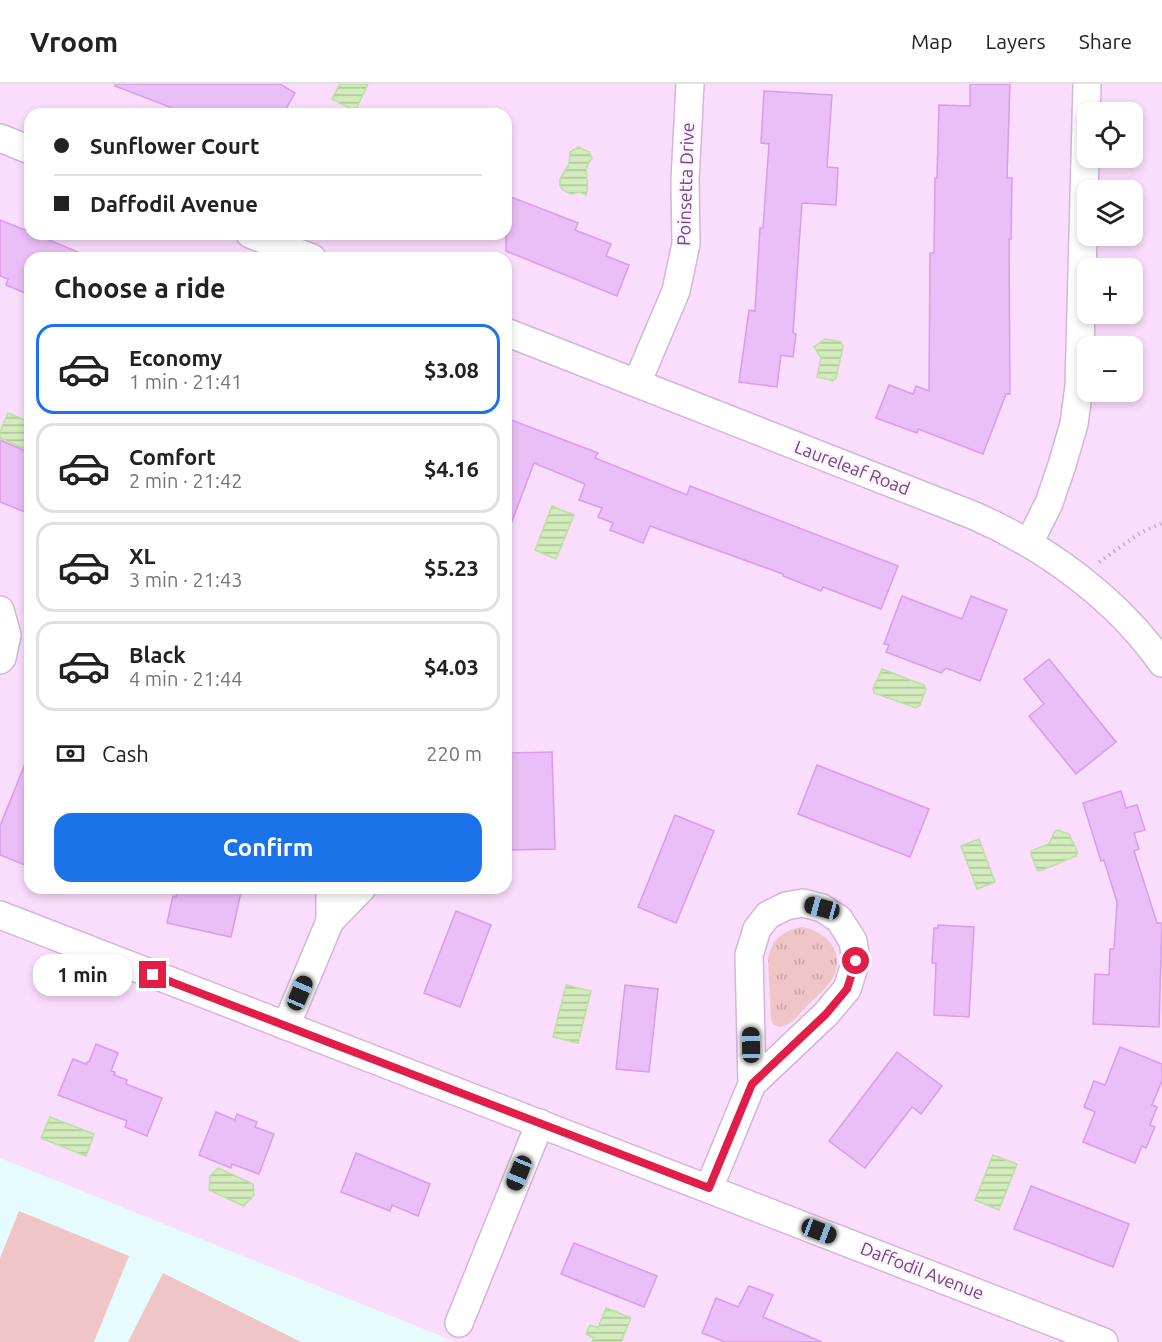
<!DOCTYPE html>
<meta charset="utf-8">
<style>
:root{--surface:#fff;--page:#f6f6f6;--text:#222;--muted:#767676;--line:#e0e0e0;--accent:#1a73e8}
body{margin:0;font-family:Ubuntu,sans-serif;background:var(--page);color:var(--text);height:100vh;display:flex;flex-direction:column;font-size:22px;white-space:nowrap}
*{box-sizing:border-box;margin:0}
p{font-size:20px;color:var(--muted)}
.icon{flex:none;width:33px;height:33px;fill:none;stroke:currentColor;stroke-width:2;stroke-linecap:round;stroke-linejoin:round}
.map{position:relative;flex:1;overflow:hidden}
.drawer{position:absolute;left:24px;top:168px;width:488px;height:642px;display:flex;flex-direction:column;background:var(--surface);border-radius:18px;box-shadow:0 3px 9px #0003}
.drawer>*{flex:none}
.banner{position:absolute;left:24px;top:24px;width:488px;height:132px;border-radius:18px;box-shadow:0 3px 9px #0003;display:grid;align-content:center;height:132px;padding:0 30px;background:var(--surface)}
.fabs{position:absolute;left:1077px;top:18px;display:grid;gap:12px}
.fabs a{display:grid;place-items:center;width:66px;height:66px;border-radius:12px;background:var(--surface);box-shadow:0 3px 9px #0003;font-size:30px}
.end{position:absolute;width:27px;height:27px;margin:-14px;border:8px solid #e11d48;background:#fff;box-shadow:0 0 0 3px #fff}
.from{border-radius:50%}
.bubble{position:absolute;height:42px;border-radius:18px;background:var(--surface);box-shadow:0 3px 9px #0003;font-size:20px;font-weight:600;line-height:42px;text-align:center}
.car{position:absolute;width:18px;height:36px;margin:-18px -9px;border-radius:8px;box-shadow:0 0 4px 2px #0007;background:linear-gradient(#222 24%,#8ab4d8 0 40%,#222 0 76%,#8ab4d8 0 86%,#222 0)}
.banner b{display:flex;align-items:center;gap:21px;height:57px;font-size:22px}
.banner b+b{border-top:2px solid var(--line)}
.banner i{width:15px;height:15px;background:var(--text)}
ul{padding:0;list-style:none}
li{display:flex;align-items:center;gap:18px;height:90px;margin:0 12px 9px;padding:0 18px;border:3px solid var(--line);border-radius:18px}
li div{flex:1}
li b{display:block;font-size:22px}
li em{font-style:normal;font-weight:600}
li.on{border-color:var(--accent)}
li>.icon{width:54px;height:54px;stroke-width:1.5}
h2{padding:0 30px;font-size:27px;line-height:72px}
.pay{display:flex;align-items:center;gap:15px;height:66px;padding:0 30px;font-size:22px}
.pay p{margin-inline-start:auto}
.action{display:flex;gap:12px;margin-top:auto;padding:12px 30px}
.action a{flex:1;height:69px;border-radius:18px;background:var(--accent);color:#fff;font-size:24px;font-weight:600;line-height:69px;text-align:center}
header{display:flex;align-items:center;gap:36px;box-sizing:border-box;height:84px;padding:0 30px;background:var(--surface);border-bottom:2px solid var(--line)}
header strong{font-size:28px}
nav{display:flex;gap:33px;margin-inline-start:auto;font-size:21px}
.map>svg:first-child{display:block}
.residential{fill:#faddfc;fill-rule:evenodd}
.education{fill:#e6fbfc}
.grass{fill:url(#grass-tufts)}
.green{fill:#efc5c7}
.water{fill:url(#water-rules);stroke:#bddfa0;stroke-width:1.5}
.building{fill:#eabef7;stroke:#d99cec;stroke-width:1.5}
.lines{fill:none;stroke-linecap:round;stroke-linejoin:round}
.minor-casing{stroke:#d4b5da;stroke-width:30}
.path{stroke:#cfa0de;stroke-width:4;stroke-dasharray:1.5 4.5;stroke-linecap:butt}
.minor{stroke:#fff;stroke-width:27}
.route{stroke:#e11d48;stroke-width:8}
.labels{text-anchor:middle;stroke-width:4.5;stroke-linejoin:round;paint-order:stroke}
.street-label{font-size:18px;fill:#70497e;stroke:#fff2ff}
</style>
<header>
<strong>Vroom</strong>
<nav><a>Map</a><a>Layers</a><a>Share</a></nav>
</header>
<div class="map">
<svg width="1162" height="1258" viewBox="0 0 1162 1258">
<defs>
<pattern id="grass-tufts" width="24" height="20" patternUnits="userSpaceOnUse" patternTransform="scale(1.5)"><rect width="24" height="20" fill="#efc5c7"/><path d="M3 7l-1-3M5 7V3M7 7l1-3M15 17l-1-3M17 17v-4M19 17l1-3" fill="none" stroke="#c6a2a7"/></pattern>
<pattern id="water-rules" width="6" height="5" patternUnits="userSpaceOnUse" patternTransform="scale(1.5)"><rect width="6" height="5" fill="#d2ecbb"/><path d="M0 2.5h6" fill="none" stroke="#afc19d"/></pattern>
</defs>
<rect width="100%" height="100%" fill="#feeaff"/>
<path class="residential" d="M0,0H1162V1258H455L0,1074ZM1088,28H1132V74H1088ZM30,30H506V150H30ZM1088,106H1132V152H1088ZM30,174H506V804H30ZM1088,184H1132V230H1088ZM1088,262H1132V308H1088Z"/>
<path class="education" d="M0,1074L431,1248L445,1254L443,1258H0Z"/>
<path class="grass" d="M802,843C823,846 844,865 835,889C830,902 817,912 808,921C799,930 791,942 779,943L773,940L771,935L768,876C771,857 782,846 802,843Z"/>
<g class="green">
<path d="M19,1127L129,1172L94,1258H0V1174Z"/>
<path d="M163,1189L301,1258H128Z"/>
</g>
<g class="water">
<path d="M340,0H368L355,27L332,15Z"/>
<path d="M578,63L589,68L592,74C579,92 592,94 586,111L580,108L571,110L563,106L560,102V95L569,80L570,68Z"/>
<path d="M825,255L841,258L843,262L836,294L833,297L817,293L821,274L814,263Z"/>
<path d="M8,329L30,338V367L0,354V348Z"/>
<path d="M552,422L574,431L556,475L535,466Z"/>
<path d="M882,585L924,601L926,605L920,621L916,624L874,609L873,605Z"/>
<path d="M1058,746L1069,750L1078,769L1076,772L1040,787L1037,786L1031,770V767L1049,760L1055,747Z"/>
<path d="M979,755L995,798L977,805L961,762Z"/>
<path d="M566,901L591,907L578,959L553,953Z"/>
<path d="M50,1033L94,1050L86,1072L41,1054Z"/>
<path d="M993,1071L1017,1080L999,1126L975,1116Z"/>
<path d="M218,1084L253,1100L254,1111L244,1122L209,1106L210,1092Z"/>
<path d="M606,1224L631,1234L621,1258H592L594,1254L586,1250L590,1241L598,1244Z"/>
</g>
<g class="building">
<path d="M115,0H280L295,9L283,30H188L115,2Z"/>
<path d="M970,0H1010L1007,94H1012L1011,155H1009L1010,310H1006L983,370L918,345L917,349L876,334L889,301L913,310L916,302L929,307L930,169H934L935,94H937L939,21L970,22Z"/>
<path d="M764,7L832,11L827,83L838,84L836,121L802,119L793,249L796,250L793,273L781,271L777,303L739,298L749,226L755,227L760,144H763L769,60L761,59Z"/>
<path d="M506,111L578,139L575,146L611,160L606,172L629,181L617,212L506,167Z"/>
<path d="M0,136L25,146L27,141H30V150H35L92,174H30V211L6,201L8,195L0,192Z"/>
<path d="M506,334L598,369L595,374L687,411L690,402L898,482L881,525L823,503L821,507L783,492V490L650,442L643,459L610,446L613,439L598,433L602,424L579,416L585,400L534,379L508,448H506Z"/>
<path d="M0,356L30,369V430L0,418Z"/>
<path d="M902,512L962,535L971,512L1007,526L980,597L946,584L941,589L886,568L889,561L884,560Z"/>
<path d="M1049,575L1116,658L1076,690L1029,632L1044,620L1024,595Z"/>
<path d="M552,668L555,765L508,766L506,669Z"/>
<path d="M29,670H30V783L0,771V742Z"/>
<path d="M817,681L929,725L910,773L798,730Z"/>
<path d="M1121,707L1126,724L1137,721L1145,746L1134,749L1139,765L1134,767L1157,839H1162L1159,943L1093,940L1095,890L1109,891L1110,865H1114L1117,818L1104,776L1101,777L1083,719Z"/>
<path d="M675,731L714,747L676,839L638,823Z"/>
<path d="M178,804H242L231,853L167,839L173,812L176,813Z"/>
<path d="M456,827L491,841L460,923L424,909Z"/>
<path d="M938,841L974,843L969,933L934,931L936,879H932L934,844H938Z"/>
<path d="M625,901L658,905L649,988L616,985Z"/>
<path d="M96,960L118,969L111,987L115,988L114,991L127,996L126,1000L162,1014L147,1052L125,1043L127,1037L58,1011L73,975L86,980L87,978H89Z"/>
<path d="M1120,963L1162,980V997L1152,1021L1157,1023L1150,1041L1155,1043L1146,1064L1142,1062L1135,1079L1083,1058L1095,1028L1084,1023L1094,997L1105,1001Z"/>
<path d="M897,968L942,1002L921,1030L912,1023L865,1084L829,1057Z"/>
<path d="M216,1028L235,1036L237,1030L257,1038L255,1043L274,1050L259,1090L232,1080L231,1084L199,1071Z"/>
<path d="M356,1069L430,1100L418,1132L392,1121L390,1127L341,1108Z"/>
<path d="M1031,1102L1129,1140L1113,1183L1014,1145Z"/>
<path d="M574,1159L657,1192L644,1223L561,1190Z"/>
<path d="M749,1202L773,1211L763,1233L822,1258H725L702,1249L716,1214L738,1223Z"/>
</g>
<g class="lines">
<g class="minor-casing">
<g id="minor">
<path d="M0,54L30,66"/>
<path d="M250,150L312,174"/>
<path d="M506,248L975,432C1047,464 1116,514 1162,579"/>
<path d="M637,299L676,207L686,160L685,97L690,0"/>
<path d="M1029,459L1049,419L1062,381L1074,340L1079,302L1087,0"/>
<path d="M0,526L7,551L2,574L0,576"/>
<path d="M330,804V837"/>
<path d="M0,831L1104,1258"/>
<path d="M286,942L330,837L362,804"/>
<path d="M709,1104L752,1000L826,930L847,905L856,877L853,857L839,835L822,824L803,819L786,822L768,831L757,845L749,871L752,1000"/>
<path d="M459,1239L540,1039"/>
</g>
</g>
<path class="path" d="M1099,478L1140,449L1162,439"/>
<use href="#minor" class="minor"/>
</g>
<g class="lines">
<path class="route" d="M153,891L709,1104L752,1000L826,930L847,905L856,877"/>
</g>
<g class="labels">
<g class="street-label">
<text transform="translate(686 100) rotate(-88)" y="6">Poinsetta Drive</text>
<text transform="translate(852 384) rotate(21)" y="6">Laureleaf Road</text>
<text transform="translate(922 1187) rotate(21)" y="6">Daffodil Avenue</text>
</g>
</g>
</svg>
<div class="fabs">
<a><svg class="icon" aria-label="locate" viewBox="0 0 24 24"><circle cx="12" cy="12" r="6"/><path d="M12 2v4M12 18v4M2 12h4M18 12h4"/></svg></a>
<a><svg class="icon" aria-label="layers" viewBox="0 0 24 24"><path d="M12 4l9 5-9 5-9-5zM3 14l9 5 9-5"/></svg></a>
<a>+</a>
<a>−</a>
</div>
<i class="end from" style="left:856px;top:877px"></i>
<i class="end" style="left:153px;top:891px"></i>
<div class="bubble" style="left:33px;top:870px;width:99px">1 min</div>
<i class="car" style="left:822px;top:824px;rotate:285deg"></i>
<i class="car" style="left:300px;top:909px;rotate:23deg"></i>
<i class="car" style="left:751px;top:961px;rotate:359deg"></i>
<i class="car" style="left:519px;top:1089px;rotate:202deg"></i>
<i class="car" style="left:819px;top:1147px;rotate:111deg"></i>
<div class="banner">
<b><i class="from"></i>Sunflower Court</b>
<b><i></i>Daffodil Avenue</b>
</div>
<section class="drawer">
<h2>Choose a ride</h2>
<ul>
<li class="on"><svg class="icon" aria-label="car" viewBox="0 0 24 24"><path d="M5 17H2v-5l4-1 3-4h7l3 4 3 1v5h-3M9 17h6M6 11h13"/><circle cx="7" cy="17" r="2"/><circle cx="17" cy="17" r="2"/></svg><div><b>Economy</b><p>1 min · 21:41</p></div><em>$3.08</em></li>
<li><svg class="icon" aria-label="car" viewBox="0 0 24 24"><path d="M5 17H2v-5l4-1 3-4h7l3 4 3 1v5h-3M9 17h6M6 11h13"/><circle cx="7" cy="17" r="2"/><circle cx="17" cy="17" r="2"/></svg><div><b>Comfort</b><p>2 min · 21:42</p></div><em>$4.16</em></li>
<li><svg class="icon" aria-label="car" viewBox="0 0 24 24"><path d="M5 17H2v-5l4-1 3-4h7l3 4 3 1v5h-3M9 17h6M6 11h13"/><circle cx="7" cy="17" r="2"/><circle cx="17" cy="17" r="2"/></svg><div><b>XL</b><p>3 min · 21:43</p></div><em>$5.23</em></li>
<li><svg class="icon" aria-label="car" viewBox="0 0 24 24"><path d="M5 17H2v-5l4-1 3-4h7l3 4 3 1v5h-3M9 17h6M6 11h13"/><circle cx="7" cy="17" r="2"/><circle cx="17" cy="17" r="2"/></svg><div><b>Black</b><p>4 min · 21:44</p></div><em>$4.03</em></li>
</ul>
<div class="pay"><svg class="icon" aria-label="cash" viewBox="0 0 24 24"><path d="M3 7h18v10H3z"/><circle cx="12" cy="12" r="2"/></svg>Cash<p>220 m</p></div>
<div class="action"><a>Confirm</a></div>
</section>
</div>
